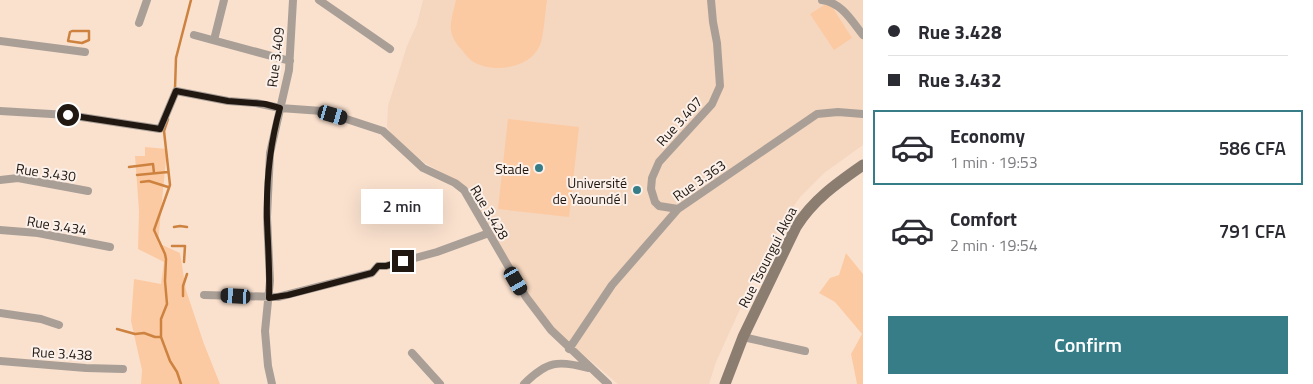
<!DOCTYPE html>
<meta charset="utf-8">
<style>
:root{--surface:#fff;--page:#f7f7f7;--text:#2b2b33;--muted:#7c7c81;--line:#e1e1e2;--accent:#367d88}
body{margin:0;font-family:"Titillium Web",sans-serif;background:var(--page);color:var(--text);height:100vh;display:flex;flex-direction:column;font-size:19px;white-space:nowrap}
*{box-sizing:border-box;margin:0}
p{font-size:16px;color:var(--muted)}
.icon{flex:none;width:28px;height:28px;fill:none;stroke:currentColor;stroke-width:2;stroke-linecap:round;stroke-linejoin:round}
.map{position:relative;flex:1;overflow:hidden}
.panel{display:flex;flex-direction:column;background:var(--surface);width:450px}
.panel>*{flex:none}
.hud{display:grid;align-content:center;height:110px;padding:0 25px;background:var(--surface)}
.end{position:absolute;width:22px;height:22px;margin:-11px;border:6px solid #211811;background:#fff;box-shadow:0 0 0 2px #fff}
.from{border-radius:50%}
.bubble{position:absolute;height:35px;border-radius:0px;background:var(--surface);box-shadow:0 5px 20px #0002;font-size:16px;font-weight:600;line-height:35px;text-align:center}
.car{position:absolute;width:15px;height:30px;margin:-15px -8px;border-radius:6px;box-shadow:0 0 4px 1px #0007;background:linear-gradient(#222 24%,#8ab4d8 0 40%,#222 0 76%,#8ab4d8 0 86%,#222 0)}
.hud b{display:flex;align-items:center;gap:18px;height:48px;font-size:19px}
.hud b+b{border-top:1px solid var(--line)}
.hud i{width:12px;height:12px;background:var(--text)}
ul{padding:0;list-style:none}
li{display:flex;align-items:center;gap:15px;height:75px;margin:0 10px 8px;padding:0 15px;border:2px solid transparent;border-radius:0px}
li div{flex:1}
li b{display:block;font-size:19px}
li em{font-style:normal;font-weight:600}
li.current{border-color:var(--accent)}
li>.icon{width:45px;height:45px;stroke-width:1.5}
.action{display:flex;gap:10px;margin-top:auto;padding:10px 25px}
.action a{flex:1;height:58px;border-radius:0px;background:var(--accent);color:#fff;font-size:20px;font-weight:600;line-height:58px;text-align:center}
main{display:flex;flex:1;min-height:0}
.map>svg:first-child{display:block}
.built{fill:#f5d6be}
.green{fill:#fccaa2}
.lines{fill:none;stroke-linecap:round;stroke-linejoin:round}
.stream{stroke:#cd823f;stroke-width:2.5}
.street{stroke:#aa9f97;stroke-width:8}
.secondary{stroke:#8c7d71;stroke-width:11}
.route{stroke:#211811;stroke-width:6}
.poi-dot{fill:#367d88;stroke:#fbf1ea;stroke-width:2}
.labels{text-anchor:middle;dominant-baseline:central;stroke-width:4;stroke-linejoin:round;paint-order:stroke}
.street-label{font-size:14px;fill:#211811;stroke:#fbf1ea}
.poi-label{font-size:14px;fill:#211811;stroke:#fbf1ea;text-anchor:end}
</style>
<main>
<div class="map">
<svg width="863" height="384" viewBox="0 0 863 384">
<rect width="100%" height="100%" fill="#fae1ce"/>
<path class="built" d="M423,0H863V145L824,173L801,196L785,218L765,254L716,362L709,384H618L558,333L541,311L521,284L464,185L425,163L401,146L387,127L388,106L407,46L417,24Z"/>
<path class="green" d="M456,0H547C545,12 544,35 540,45C530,69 492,74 472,61C469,59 465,54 462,50C457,45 452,38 451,30C450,21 454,9 456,0Z
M829,2L852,38L834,50L810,14Z
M508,119L579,127L569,217L498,209Z
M145,147L167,149L158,243L180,253L186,290L204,344L220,384H141L142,370L131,321L134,279L161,284L164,262L138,249L139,211L135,156H145Z
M846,253L863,274V384H857L851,354L862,334L835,302L819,293L830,278L839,275Z"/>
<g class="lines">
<path class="stream" d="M72,31H89V40L82,43L68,41L70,32Z
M175,89L176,58L191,0
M168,119L164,131L170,185L154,230L165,254L166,259L165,281L167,304L161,319V337L170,361L177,372L181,384
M129,167L153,164L154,173
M137,175L168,172
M141,182L149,181L168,187
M174,227L180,226L187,227
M172,246H185L184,262
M183,296V286L187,274
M117,329L135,334L144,333L155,337H161"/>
<path class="street" d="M319,0L390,49
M822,0C842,3 851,20 863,35
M139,23L147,0
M194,35L290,61
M214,40L224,0
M0,41L85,52
M0,111L68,115L160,129L176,91L228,101L256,103L280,108L322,111L383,131L423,168L455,183L464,190L526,297L551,330L608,384
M0,180L18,178L88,191
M678,209L659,206L655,202L651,189L652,178L659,162L712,104L720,86L717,43L713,22L711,0
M0,230L38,233L110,247
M204,295L278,297L372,273L378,266H386L437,252L489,233
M0,313L41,319L59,325
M743,337L805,351
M569,349L612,285L678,209L817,114L838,112L863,114
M412,353L440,384
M0,361L86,368L123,369
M272,384L268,366L265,331L270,281L267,217L270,153L289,70L293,0
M524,384C547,361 558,360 588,368"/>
<path class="secondary" d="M725,384L743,337L796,227C813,200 837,183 863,165"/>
</g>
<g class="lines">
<path class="route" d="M68,115L160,129L176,91L228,101L265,104L280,108C270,144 266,182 267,220C268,246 270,272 269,298L288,295L372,273L378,266H386L403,261"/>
</g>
<g class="poi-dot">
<circle cx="539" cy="168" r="5"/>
<circle cx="637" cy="190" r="5"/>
</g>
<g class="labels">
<g class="street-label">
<text transform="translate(275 57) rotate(-83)">Rue 3.409</text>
<text transform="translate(679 121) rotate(-48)">Rue 3.407</text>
<text transform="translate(46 172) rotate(8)">Rue 3.430</text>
<text transform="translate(699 180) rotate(-35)">Rue 3.363</text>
<text transform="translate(490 212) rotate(59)">Rue 3.428</text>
<text transform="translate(57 225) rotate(9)">Rue 3.434</text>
<text transform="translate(767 257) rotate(-63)">Rue Tsoungui Akoa</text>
<text transform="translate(62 353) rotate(3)">Rue 3.438</text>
</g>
<g class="poi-label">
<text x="529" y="168">Stade</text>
<text x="627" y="182">Université<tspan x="627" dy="16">de Yaoundé I</tspan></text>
</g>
</g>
</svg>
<i class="end from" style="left:68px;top:115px"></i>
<i class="end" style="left:403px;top:261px"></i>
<div class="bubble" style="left:361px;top:189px;width:82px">2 min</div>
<i class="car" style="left:333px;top:115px;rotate:106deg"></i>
<i class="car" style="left:516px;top:281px;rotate:150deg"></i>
<i class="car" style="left:236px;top:296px;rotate:273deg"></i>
</div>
<section class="panel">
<div class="hud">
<b><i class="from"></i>Rue 3.428</b>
<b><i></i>Rue 3.432</b>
</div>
<ul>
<li class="current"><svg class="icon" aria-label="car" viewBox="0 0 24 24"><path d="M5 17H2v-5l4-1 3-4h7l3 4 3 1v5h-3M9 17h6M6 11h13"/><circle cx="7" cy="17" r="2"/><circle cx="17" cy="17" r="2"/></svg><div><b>Economy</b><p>1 min · 19:53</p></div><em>586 CFA</em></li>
<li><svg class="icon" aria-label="car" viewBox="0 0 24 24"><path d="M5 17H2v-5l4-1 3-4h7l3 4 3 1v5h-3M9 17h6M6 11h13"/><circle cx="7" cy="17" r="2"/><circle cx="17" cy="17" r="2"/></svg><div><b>Comfort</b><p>2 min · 19:54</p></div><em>791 CFA</em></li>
</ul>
<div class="action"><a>Confirm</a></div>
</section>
</main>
